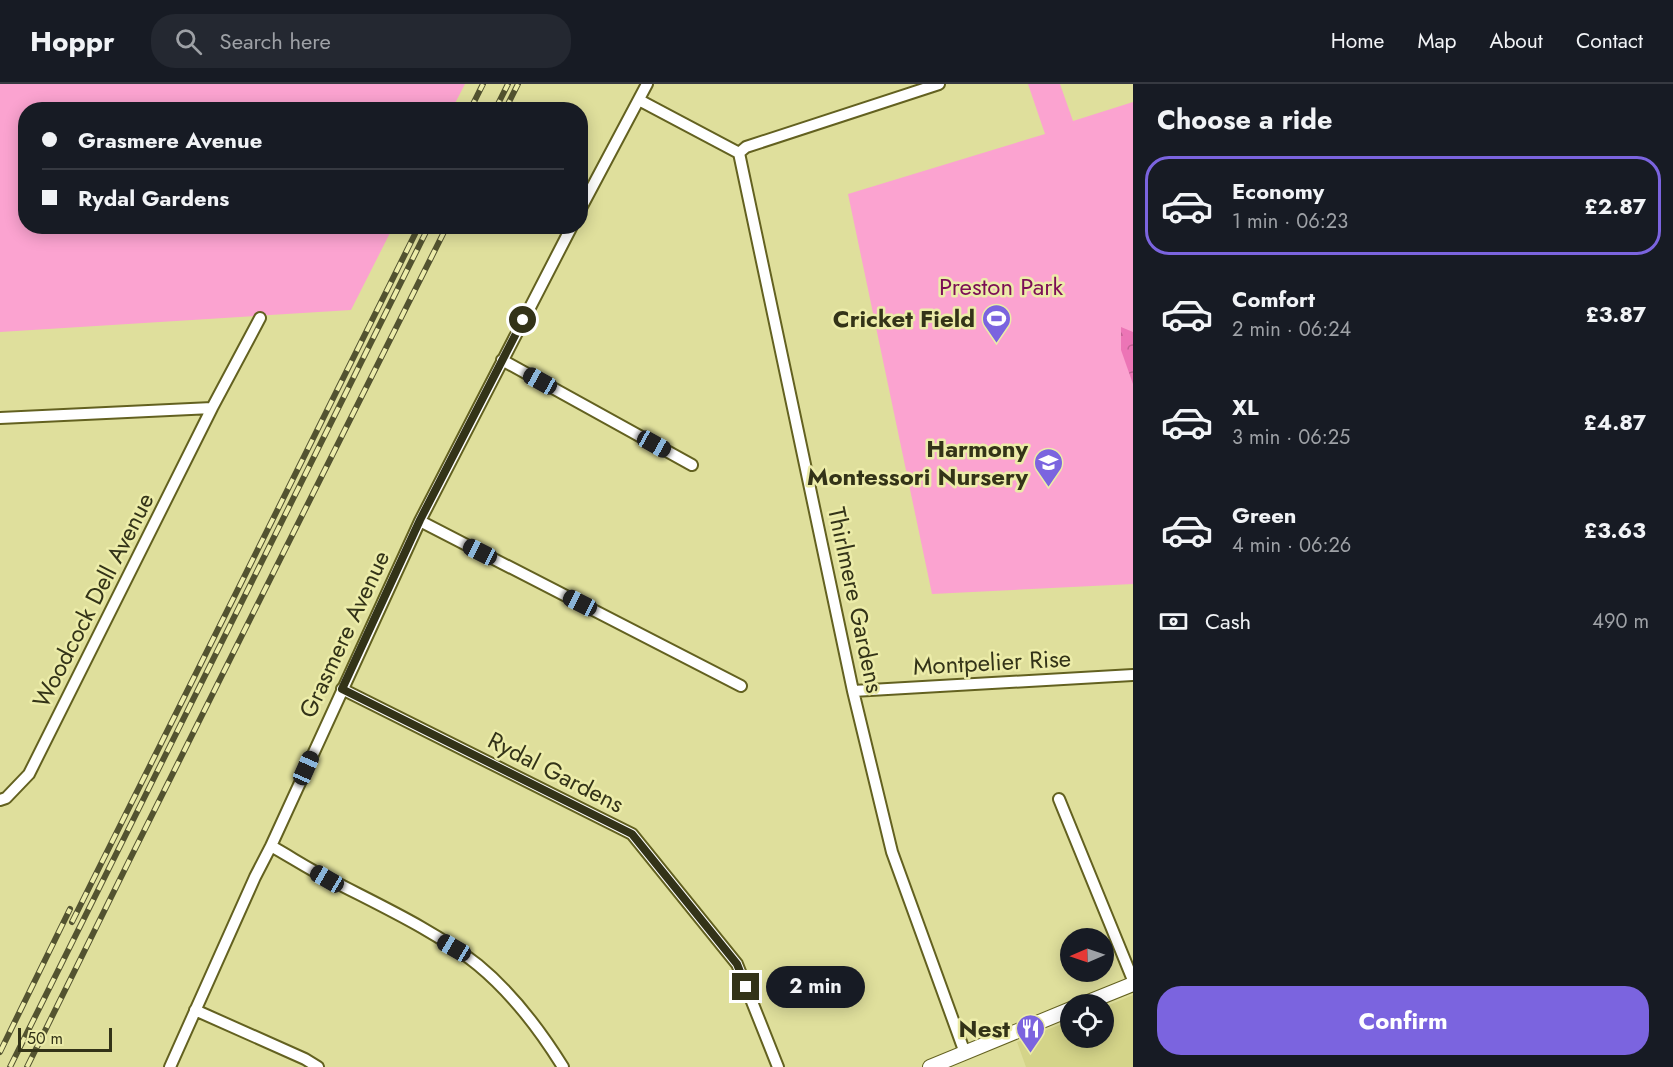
<!DOCTYPE html>
<meta charset="utf-8">
<style>
:root{--surface:#171b24;--page:#242831;--text:#f1f3f6;--muted:#9ea1a6;--line:#363941;--accent:#7b64df}
body{margin:0;font-family:Jost,sans-serif;background:var(--page);color:var(--text);height:100vh;display:flex;flex-direction:column;font-size:22px;white-space:nowrap}
*{box-sizing:border-box;margin:0}
p{font-size:20px;color:var(--muted)}
.icon{flex:none;width:33px;height:33px;fill:none;stroke:currentColor;stroke-width:2;stroke-linecap:round;stroke-linejoin:round}
.map{position:relative;flex:1;overflow:hidden}
.drawer{display:flex;flex-direction:column;background:var(--surface);width:540px}
.drawer>*{flex:none}
.hud{position:absolute;left:18px;top:18px;width:570px;height:132px;border-radius:24px;box-shadow:0 3px 15px #0003;display:grid;align-content:center;height:132px;padding:0 24px;background:var(--surface)}
.needle{width:39px;rotate:268deg}
.tools{position:absolute;left:1060px;top:844px;display:grid;gap:12px}
.tools a{display:grid;place-items:center;width:54px;height:54px;border-radius:50%;background:var(--surface);box-shadow:0 3px 15px #0003;font-size:30px}
.scale{position:absolute;left:18px;bottom:15px;width:94px;box-sizing:border-box;padding-left:6px;border:3px solid #333318;border-top:0;font-size:16px;line-height:21px;white-space:nowrap;color:#333318;-webkit-text-stroke:4px #ececa9;paint-order:stroke}
.end{position:absolute;width:27px;height:27px;margin:-14px;border:8px solid #333318;background:#fff;box-shadow:0 0 0 3px #fff}
.from{border-radius:50%}
.bubble{position:absolute;height:42px;border-radius:21px;background:var(--surface);box-shadow:0 3px 15px #0003;font-size:20px;font-weight:700;line-height:42px;text-align:center}
.car{position:absolute;width:18px;height:36px;margin:-18px -9px;border-radius:8px;box-shadow:0 0 4px 2px #0007;background:linear-gradient(#222 24%,#8ab4d8 0 40%,#222 0 76%,#8ab4d8 0 86%,#222 0)}
.hud b{display:flex;align-items:center;gap:21px;height:57px;font-size:22px}
.hud b+b{border-top:2px solid var(--line)}
.hud i{width:15px;height:15px;background:var(--text)}
ul{padding:0;list-style:none}
li{display:flex;align-items:center;gap:18px;height:99px;margin:0 12px 9px;padding:0 12px;border:3px solid transparent;border-radius:24px}
li div{flex:1}
li b{display:block;font-size:22px}
li em{font-style:normal;font-weight:700}
li.active{border-color:var(--accent)}
li>.icon{width:54px;height:54px;stroke-width:1.5}
h2{padding:0 24px;font-size:27px;line-height:72px}
.pay{display:flex;align-items:center;gap:15px;height:66px;padding:0 24px;font-size:22px}
.pay p{margin-inline-start:auto}
.primary-button{display:flex;gap:12px;margin-top:auto;padding:12px 24px}
.primary-button a{flex:1;height:69px;border-radius:24px;background:var(--accent);color:#fff;font-size:24px;font-weight:700;line-height:69px;text-align:center}
header{display:flex;align-items:center;gap:36px;box-sizing:border-box;height:84px;padding:0 30px;background:var(--surface);border-bottom:2px solid var(--line)}
header strong{font-size:28px}
nav{display:flex;gap:33px;margin-inline-start:auto;font-size:21px}
.search{width:420px;height:54px;background:var(--page);display:flex;align-items:center;gap:15px;box-sizing:border-box;padding:0 21px;border-radius:24px;color:var(--muted);font-size:22px}
main{display:flex;flex:1;min-height:0}
.map>svg:first-child{display:block}
.built{fill:#d4d489}
.green{fill:#fba3d0}
.forest{fill:url(#forest-crowns)}
.lines{fill:none;stroke-linecap:round;stroke-linejoin:round}
.minor-casing{stroke:#636120;stroke-width:14}
.tertiary-casing{stroke:#636120;stroke-width:16}
.minor{stroke:#fff;stroke-width:10}
.tertiary{stroke:#fff;stroke-width:14}
.rail-casing{stroke:#535330;stroke-width:6}
.rail{stroke:#ececa9;stroke-width:4;stroke-dasharray:11;stroke-linecap:butt}
.route{stroke:#333318;stroke-width:8}
.labels{text-anchor:middle;dominant-baseline:central;stroke-width:5;stroke-linejoin:round;paint-order:stroke}
.park-label{font-size:24px;fill:#7c0e55;stroke:#ececa9}
.poi-label{font-size:24px;font-weight:bold;fill:#333318;stroke:#ececa9;text-anchor:end}
.street-label{font-size:24px;fill:#333318;stroke:#ececa9}
</style>
<header>
<strong>Hoppr</strong>
<div class="search"><svg class="icon" aria-label="search" viewBox="0 0 24 24"><circle cx="10" cy="10" r="6"/><path d="M15 15l6 6"/></svg>Search here</div>
<nav><a>Home</a><a>Map</a><a>About</a><a>Contact</a></nav>
</header>
<main>
<div class="map">
<svg width="1133" height="983" viewBox="0 0 1133 983">
<defs>
<pattern id="forest-crowns" width="20" height="18" patternUnits="userSpaceOnUse" patternTransform="scale(1.5)"><rect width="20" height="18" fill="#ec75b6"/><path d="M2 6a3 3 0 1 1 6 0M12 15a3 3 0 1 1 6 0" fill="none" stroke="#c06193"/></pattern>
</defs>
<rect width="100%" height="100%" fill="#dfdf9c"/>
<path class="built" d="M1133,911V983H1026L1017,958L1071,936V954H1104V923Z"/>
<path class="green" d="M0,0H465L452,25L26,26V142L393,143L351,226L0,248Z
M1028,0H1060L1073,37L1133,18V500L932,510L848,110L1045,50Z"/>
<path class="forest" d="M1121,243L1133,248V300L1121,266Z"/>
<g class="lines">
<defs>
<path id="minor" d="M639,16L739,69L853,607L892,768L965,969
M739,69L746,63L939,0
M580,126L647,0
M502,276L692,381
M0,334L212,324
M420,437L741,602
M342,605L632,750L737,880L778,983
M853,607L1133,591
M1059,715L1133,896
M0,716L6,714L29,690L212,324L260,234
M271,762C291,773 310,786 331,796C379,821 436,847 478,881C512,909 540,946 563,983
M195,926L305,975L318,983
M170,983L255,793L271,762L420,437L572,142"/>
<path id="tertiary" d="M1081,921L1133,900
M930,983L1071,925"/>
</defs>
<use href="#minor" class="minor-casing"/>
<use href="#tertiary" class="tertiary-casing"/>
<use href="#minor" class="minor"/>
<use href="#tertiary" class="tertiary"/>
<defs>
<path id="rail" d="M470,26L483,0
M495,26L508,0
M505,26L518,0
M72,838L419,142
M0,968L70,825
M10,983L429,142
M27,983L129,777L447,142"/>
</defs>
<use href="#rail" class="rail-casing"/>
<use href="#rail" class="rail"/>
</g>
<g class="lines">
<path class="route" d="M523,236L420,436L342,605L632,750L737,880L746,903"/>
</g>
<defs>
<symbol id="stadium-pin" viewBox="-11 -11 22 30"><path d="M0 17L-7.5 6A9.5 9.5 0 1 1 7.5 6Z" fill="#7b64df" stroke="#ececa9"/><path d="M0-5a6.5 5 0 1 0 0 10a6.5 5 0 1 0 0-10ZM-3.5-1.8h7v3.6h-7Z" fill="#fff"/></symbol>
<symbol id="school-pin" viewBox="-11 -11 22 30"><path d="M0 17L-7.5 6A9.5 9.5 0 1 1 7.5 6Z" fill="#7b64df" stroke="#ececa9"/><path d="M0-5L7-2L0 1L-7-2ZM-4 1L0 2.5L4 1V4Q0 6-4 4Z" fill="#fff"/></symbol>
<symbol id="restaurant-pin" viewBox="-11 -11 22 30"><path d="M0 17L-7.5 6A9.5 9.5 0 1 1 7.5 6Z" fill="#7b64df" stroke="#ececa9"/><path d="M-5-6h1v4h1v-4h1v4h1v-4h1v5L-1.5 .5V6h-2V.5L-5-1ZM5-6V6H3V1.5H1.5Q1.5-4 5-6Z" fill="#fff"/></symbol>
</defs>
<g fill-rule="evenodd">
<use href="#stadium-pin" x="980" y="218" width="33" height="45"/>
<use href="#school-pin" x="1032" y="362" width="33" height="45"/>
<use href="#restaurant-pin" x="1014" y="928" width="33" height="45"/>
</g>
<g class="labels">
<g class="park-label">
<text x="1001" y="202">Preston Park</text>
</g>
<g class="poi-label">
<text x="975" y="234">Cricket Field</text>
<text x="1028" y="364">Harmony<tspan x="1028" dy="28">Montessori Nursery</tspan></text>
<text x="1010" y="944">Nest</text>
</g>
<g class="street-label">
<text transform="translate(93 516) rotate(-63)">Woodcock Dell Avenue</text>
<text transform="translate(856 516) rotate(78)">Thirlmere Gardens</text>
<text transform="translate(344 550) rotate(-65)">Grasmere Avenue</text>
<text transform="translate(992 578) rotate(-3)">Montpelier Rise</text>
<text transform="translate(556 688) rotate(27)">Rydal Gardens</text>
</g>
</g>
</svg>
<div class="tools">
<a><svg class="needle" viewBox="-14 -14 28 28"><path d="M0-13l5 13h-10z" fill="#e53935"/><path d="M0 13l5-13h-10z" fill="#9ea1a6"/></svg></a>
<a><svg class="icon" aria-label="locate" viewBox="0 0 24 24"><circle cx="12" cy="12" r="6"/><path d="M12 2v4M12 18v4M2 12h4M18 12h4"/></svg></a>
</div>
<div class="scale">50 m</div>
<i class="end from" style="left:523px;top:236px"></i>
<i class="end" style="left:746px;top:903px"></i>
<div class="bubble" style="left:766px;top:882px;width:99px">2 min</div>
<i class="car" style="left:540px;top:297px;rotate:299deg"></i>
<i class="car" style="left:654px;top:360px;rotate:119deg"></i>
<i class="car" style="left:480px;top:468px;rotate:297deg"></i>
<i class="car" style="left:580px;top:519px;rotate:297deg"></i>
<i class="car" style="left:306px;top:684px;rotate:24deg"></i>
<i class="car" style="left:327px;top:795px;rotate:300deg"></i>
<i class="car" style="left:454px;top:864px;rotate:300deg"></i>
<div class="hud">
<b><i class="from"></i>Grasmere Avenue</b>
<b><i></i>Rydal Gardens</b>
</div>
</div>
<section class="drawer">
<h2>Choose a ride</h2>
<ul>
<li class="active"><svg class="icon" aria-label="car" viewBox="0 0 24 24"><path d="M5 17H2v-5l4-1 3-4h7l3 4 3 1v5h-3M9 17h6M6 11h13"/><circle cx="7" cy="17" r="2"/><circle cx="17" cy="17" r="2"/></svg><div><b>Economy</b><p>1 min · 06:23</p></div><em>£2.87</em></li>
<li><svg class="icon" aria-label="car" viewBox="0 0 24 24"><path d="M5 17H2v-5l4-1 3-4h7l3 4 3 1v5h-3M9 17h6M6 11h13"/><circle cx="7" cy="17" r="2"/><circle cx="17" cy="17" r="2"/></svg><div><b>Comfort</b><p>2 min · 06:24</p></div><em>£3.87</em></li>
<li><svg class="icon" aria-label="car" viewBox="0 0 24 24"><path d="M5 17H2v-5l4-1 3-4h7l3 4 3 1v5h-3M9 17h6M6 11h13"/><circle cx="7" cy="17" r="2"/><circle cx="17" cy="17" r="2"/></svg><div><b>XL</b><p>3 min · 06:25</p></div><em>£4.87</em></li>
<li><svg class="icon" aria-label="car" viewBox="0 0 24 24"><path d="M5 17H2v-5l4-1 3-4h7l3 4 3 1v5h-3M9 17h6M6 11h13"/><circle cx="7" cy="17" r="2"/><circle cx="17" cy="17" r="2"/></svg><div><b>Green</b><p>4 min · 06:26</p></div><em>£3.63</em></li>
</ul>
<div class="pay"><svg class="icon" aria-label="cash" viewBox="0 0 24 24"><path d="M3 7h18v10H3z"/><circle cx="12" cy="12" r="2"/></svg>Cash<p>490 m</p></div>
<div class="primary-button"><a>Confirm</a></div>
</section>
</main>
